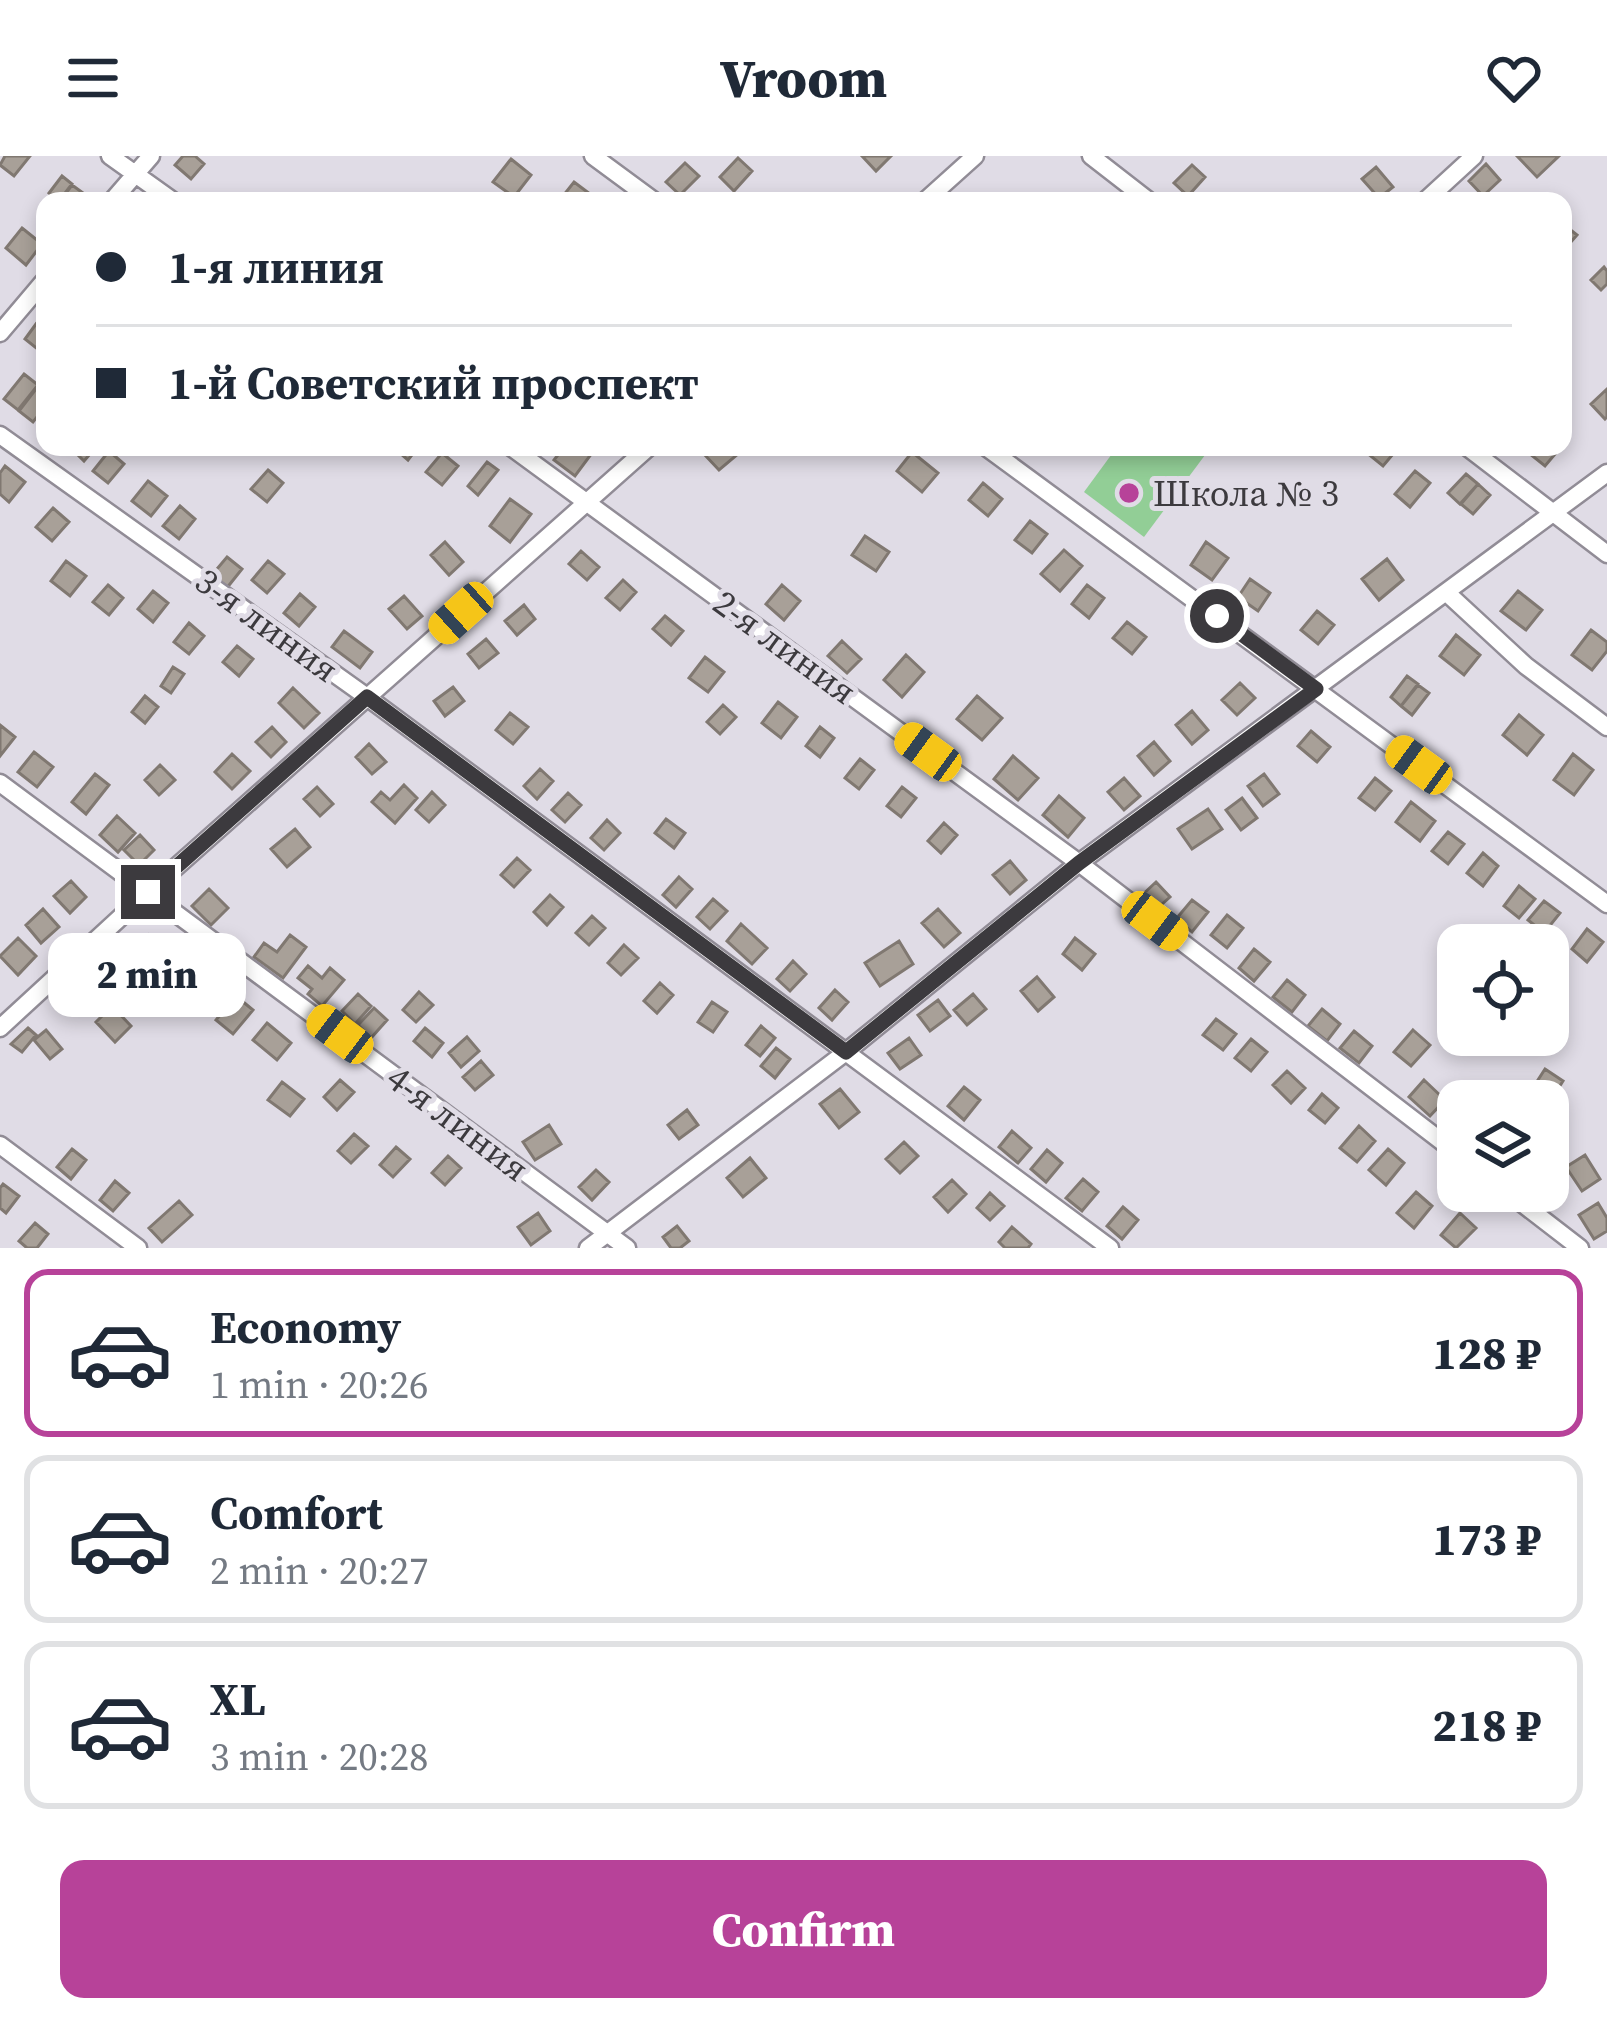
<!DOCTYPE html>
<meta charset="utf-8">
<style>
:root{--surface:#fff;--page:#f2f2f3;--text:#1f2937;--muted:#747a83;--line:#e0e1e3;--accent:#b74299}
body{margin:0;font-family:"Source Serif 4",serif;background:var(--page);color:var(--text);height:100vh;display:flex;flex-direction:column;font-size:45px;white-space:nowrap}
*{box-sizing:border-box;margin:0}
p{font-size:39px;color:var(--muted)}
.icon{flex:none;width:66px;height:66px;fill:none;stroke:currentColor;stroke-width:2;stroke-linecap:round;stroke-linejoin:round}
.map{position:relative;height:1092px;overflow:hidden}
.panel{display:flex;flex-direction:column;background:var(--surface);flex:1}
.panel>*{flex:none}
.banner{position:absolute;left:36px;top:36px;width:1536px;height:264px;border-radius:24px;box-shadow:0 6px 18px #0003;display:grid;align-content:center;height:264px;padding:0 60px;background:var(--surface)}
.buttons{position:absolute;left:1437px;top:768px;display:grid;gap:24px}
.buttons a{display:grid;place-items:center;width:132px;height:132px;border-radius:24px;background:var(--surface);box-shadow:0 6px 18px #0003;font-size:60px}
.end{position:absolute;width:54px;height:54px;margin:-27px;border:15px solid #3c3a3e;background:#fff;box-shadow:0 0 0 6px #fff}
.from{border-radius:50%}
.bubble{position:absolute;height:84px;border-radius:24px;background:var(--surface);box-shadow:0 6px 18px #0003;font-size:39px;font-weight:800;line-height:84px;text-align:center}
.car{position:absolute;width:36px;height:72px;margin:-36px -18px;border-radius:15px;box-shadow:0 0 9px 3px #0007;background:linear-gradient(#f5c518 24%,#345 0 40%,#f5c518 0 76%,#345 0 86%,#f5c518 0)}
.banner b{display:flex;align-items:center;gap:42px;height:114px;font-size:45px}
.banner b+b{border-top:3px solid var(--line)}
.banner i{width:30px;height:30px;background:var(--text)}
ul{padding:21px 0 0;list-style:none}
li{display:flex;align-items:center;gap:36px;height:168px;margin:0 24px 18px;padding:0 36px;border:6px solid var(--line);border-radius:24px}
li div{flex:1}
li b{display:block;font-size:45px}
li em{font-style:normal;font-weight:800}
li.selected{border-color:var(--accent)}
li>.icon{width:108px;height:108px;stroke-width:1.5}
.primary-button{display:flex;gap:24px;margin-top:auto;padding:24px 60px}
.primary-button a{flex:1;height:138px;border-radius:24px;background:var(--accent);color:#fff;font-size:48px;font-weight:800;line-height:138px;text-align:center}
header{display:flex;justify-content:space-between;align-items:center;height:156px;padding:0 60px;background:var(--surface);font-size:54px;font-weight:800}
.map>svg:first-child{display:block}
.pitch{fill:#92ce96}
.building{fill:#a8a098;stroke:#807871;stroke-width:3}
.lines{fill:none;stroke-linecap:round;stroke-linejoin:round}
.minor-casing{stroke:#918c96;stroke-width:21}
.minor{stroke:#fff;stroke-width:16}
.route{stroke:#3c3a3e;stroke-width:15}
.poi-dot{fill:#b74299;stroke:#e0dce6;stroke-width:4.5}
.labels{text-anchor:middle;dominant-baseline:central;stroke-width:10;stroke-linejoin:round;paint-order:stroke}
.poi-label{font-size:36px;fill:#3c3a3e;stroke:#e0dce6;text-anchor:start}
.street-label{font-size:36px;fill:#3c3a3e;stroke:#e0dce6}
</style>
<header><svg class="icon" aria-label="menu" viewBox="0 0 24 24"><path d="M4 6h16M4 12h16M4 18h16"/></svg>Vroom<svg class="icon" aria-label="heart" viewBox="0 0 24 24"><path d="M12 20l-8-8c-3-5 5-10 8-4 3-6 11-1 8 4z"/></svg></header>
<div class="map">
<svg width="1607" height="1092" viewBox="0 0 1607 1092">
<rect width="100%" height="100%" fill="#e0dce6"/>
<path class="pitch" d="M1117,291H1211L1144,381L1084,336Z"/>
<path class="building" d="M5,0H30L14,20L0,9Z
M183,0H195L204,8L191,23L175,9Z
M862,0H891L876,15Z
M1517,0H1559L1537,21Z
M738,2L752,15L734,35L720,21Z
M511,3L531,19L514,41L493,26Z
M685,7L699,20L680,39L666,26Z
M1486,8L1500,24L1483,40L1469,25Z
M1192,9L1205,21L1188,40L1174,27Z
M1376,11L1393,31L1379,42L1362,23Z
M62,20L72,28L59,45L49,37Z
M574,26L590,38L584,45H559Z
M72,29L83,37L76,45H60Z
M1563,68L1577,79L1563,95Z
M22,72L42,88L26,109L6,92Z
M1604,111L1607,115V128L1601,134L1591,124Z
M36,168L45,175V199L25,183Z
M24,218L38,229L18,254L4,243Z
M39,229L45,234V251L33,266L19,255Z
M1607,233V261L1605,263L1591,248Z
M70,291H96L84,305Z
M393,291H418L408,304Z
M564,291H584L592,297L575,320L554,304Z
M708,291H742L744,293L719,314L702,296Z
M1364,291H1399L1383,310L1362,293Z
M1535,291H1561L1545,310L1530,298Z
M109,295L124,308L108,327L93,315Z
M912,296L938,317L922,336L897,315Z
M442,297L458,310L442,329L426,316Z
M487,306L498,314L478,339L468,330Z
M5,310L25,326L9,346L0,338V317Z
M268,314L283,327L267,346L251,333Z
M1415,315L1430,327L1410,351L1395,338Z
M1466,318L1478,328L1460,348L1448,337Z
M148,325L167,340L151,360L132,345Z
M983,327L1002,343L988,360L969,344Z
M1478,328L1490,339L1473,358L1461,348Z
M510,343L531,358L510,386L490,370Z
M180,350L195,363L179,383L163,370Z
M53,352L69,366L52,385L36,371Z
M1030,365L1047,378L1032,397L1015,384Z
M865,380L889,396L876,415L852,399Z
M445,386L463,406L449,419L431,399Z
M1206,386L1228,402L1212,424L1191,409Z
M1064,394L1082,410L1060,435L1041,418Z
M581,395L599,411L587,424L569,408Z
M227,401L242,413L226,433L211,420Z
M1387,403L1403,424L1379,444L1362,423Z
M66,405L86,420L70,440L51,425Z
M268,405L284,418L267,437L252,424Z
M1250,423L1270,437L1258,455L1238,441Z
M623,424L636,436L620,454L606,442Z
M108,429L123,442L109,459L93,446Z
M782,429L800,445L784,464L766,448Z
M1087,429L1104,442L1089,462L1072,448Z
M153,435L168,447L153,466L138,453Z
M1518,435L1542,454L1526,474L1501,455Z
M300,438L315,451L299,470L284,457Z
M404,440L422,460L407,473L389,453Z
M524,449L535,463L517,479L505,465Z
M1317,455L1334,469L1318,488L1301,474Z
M665,460L683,475L671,489L653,473Z
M1127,466L1146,481L1132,498L1113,482Z
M189,467L204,480L189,498L174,486Z
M1591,474L1607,486V495L1592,514L1572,499Z
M344,475L372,496L360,512L332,491Z
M1456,479L1480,499L1464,519L1440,500Z
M486,483L498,497L479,512L468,498Z
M842,485L861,503L847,517L828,500Z
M237,490L253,503L239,520L223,506Z
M906,499L924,516L902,541L884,524Z
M705,501L724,516L708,536L689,522Z
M173,511L184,518L171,537L161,530Z
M1407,520L1418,528L1401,550L1391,541Z
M1240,527L1255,542L1237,559L1222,544Z
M1418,529L1429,537L1412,559L1401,550Z
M453,531L464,545L445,560L434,545Z
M293,532L319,557L304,572L279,547Z
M145,540L158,551L145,567L132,556Z
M977,540L1002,562L982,584L957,563Z
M778,546L797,561L781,582L762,567Z
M723,549L736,561L720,578L707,566Z
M1192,555L1208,574L1192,588L1176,569Z
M510,557L528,571L513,588L496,574Z
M1519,559L1543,579L1527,599L1503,579Z
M0,569L15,581L0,600Z
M272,571L286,586L271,601L256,586Z
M820,571L834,582L820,601L806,590Z
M1311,575L1330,591L1317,606L1298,590Z
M1154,586L1170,605L1154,619L1138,600Z
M369,588L386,606L372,618L356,601Z
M34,596L53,611L37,631L18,616Z
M232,598L250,615L232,633L215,616Z
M1573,598L1593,614L1574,639L1554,624Z
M1013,600L1038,622L1018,644L994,623Z
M860,603L874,614L859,633L845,622Z
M160,609L175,624L159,639L145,624Z
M540,613L553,625L537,643L524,630Z
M95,618L109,629L86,658L72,646Z
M1264,618L1279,638L1263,650L1248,630Z
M1124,622L1140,640L1124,654L1108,636Z
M1375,622L1391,635L1375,654L1359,642Z
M404,629L417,642L395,667L372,646L381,636L390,644Z
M317,631L333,648L320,660L304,643Z
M902,631L916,642L901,661L887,650Z
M432,636L445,649L429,666L416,654Z
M568,637L581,649L565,666L552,654Z
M1059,640L1084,662L1068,681L1043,659Z
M1242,642L1257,662L1241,674L1226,654Z
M1411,646L1435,665L1420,685L1396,666Z
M1208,653L1222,673L1192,693L1178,673Z
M117,660L135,677L118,696L100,679Z
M666,663L685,677L674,692L655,677Z
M607,664L620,677L604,694L591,682Z
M944,667L957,679L941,697L928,685Z
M295,673L310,691L287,711L271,693Z
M1448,676L1464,688L1448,708L1432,695Z
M140,679L154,694L139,709L124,694Z
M1483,697L1498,710L1483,730L1467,717Z
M517,702L530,714L514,731L501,719Z
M1010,705L1026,724L1010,738L993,719Z
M679,721L692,733L676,751L663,739Z
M71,725L86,741L70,757L54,740Z
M1156,726L1170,741L1153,756L1140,741Z
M1519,730L1535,743L1519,762L1504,750Z
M209,733L228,752L211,769L192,750Z
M550,739L563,751L547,769L534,756Z
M713,743L727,755L710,773L697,761Z
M1192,744L1208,756L1192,776L1176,763Z
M1544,745L1560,757L1544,777L1528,764Z
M43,753L59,771L41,787L26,769Z
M938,753L960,777L944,791L922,767Z
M1227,759L1243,772L1227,792L1211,779Z
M592,760L605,772L589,789L576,777Z
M741,768L767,792L752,808L727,785Z
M1587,773L1603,786L1587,806L1572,793Z
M149,779L166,794L149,815L131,801Z
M290,779L306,791L283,822L254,801L264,787L277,796Z
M18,782L36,800L18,819L0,800Z
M1075,782L1095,798L1082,814L1063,798Z
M899,785L913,808L880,830L865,807Z
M624,789L638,802L621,819L608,807Z
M1254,793L1270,806L1254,825L1239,812Z
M793,805L806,818L790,835L777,823Z
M308,810L322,822L330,812L344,824L322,850L308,838L312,833L298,822Z
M190,811L214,831L200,848L176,828Z
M1037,821L1054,841L1038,855L1021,835Z
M1287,824L1305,839L1292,856L1273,841Z
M660,827L673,839L657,857L644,845Z
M835,834L848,846L832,864L819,852Z
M419,836L433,849L416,866L403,854Z
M358,838L371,850L355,868L342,855Z
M973,838L986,853L967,869L954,854Z
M236,840L253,854L233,878L216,864Z
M938,844L950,860L930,875L918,859Z
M712,846L727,856L713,876L698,866Z
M112,850L131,870L115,886L96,866Z
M374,852L387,864L371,882L358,869Z
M1322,853L1340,868L1327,885L1308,870Z
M1216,863L1236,878L1223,894L1203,879Z
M267,867L291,887L277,904L253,884Z
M761,870L775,882L760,900L746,889Z
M28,872L36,879L22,896L11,888Z
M425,872L443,887L432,901L414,885Z
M46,874L62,893L50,903L34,884Z
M1413,874L1430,889L1411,910L1394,896Z
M1354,875L1372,890L1359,907L1340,892Z
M467,881L479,895L461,911L449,897Z
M909,882L921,899L900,913L888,897Z
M1251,883L1267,896L1251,915L1235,902Z
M776,892L790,903L775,922L761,910Z
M481,905L493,919L475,934L463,921Z
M1545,913L1563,925L1548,949V945H1534L1527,941Z
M1287,915L1305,932L1291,947L1273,929Z
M340,924L354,936L337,954L324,941Z
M1424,924L1445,944L1430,960L1409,941Z
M282,926L304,943L290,960L268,944Z
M964,931L980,944L964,964L948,950Z
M840,933L859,956L839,972L820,948Z
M1322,938L1338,952L1325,967L1309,954Z
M687,954L698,969L679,983L668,969Z
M549,969L561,988L535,1004L523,986Z
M1359,970L1375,985L1357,1006L1340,992Z
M1012,975L1031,992L1018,1007L999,991Z
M354,978L368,990L351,1007L338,995Z
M904,986L918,1000L900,1017L886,1003Z
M396,991L410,1003L393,1021L380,1009Z
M72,993L86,1004L71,1023L57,1011Z
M1388,993L1404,1007L1386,1029L1369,1014Z
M1047,994L1062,1007L1046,1026L1031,1013Z
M1585,999L1600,1023L1582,1035L1566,1011Z
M448,1000L461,1012L445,1029L432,1017Z
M750,1002L766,1022L743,1041L727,1022Z
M596,1014L609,1026L592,1044L579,1031Z
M1083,1023L1098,1036L1082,1055L1066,1042Z
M952,1024L966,1038L948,1056L934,1041Z
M115,1025L129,1037L113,1055L100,1044Z
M3,1028L19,1040L6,1057L0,1052V1032Z
M1416,1036L1432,1050L1414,1072L1397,1057Z
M990,1037L1004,1050L990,1064L977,1052Z
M179,1045L192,1059L162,1086L149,1072Z
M1598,1047L1607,1062V1075L1594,1083L1579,1059Z
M1123,1051L1138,1064L1122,1083L1107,1070Z
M538,1057L550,1075L531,1089L518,1071Z
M1460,1057L1476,1072L1456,1092L1441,1079Z
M35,1067L48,1078L37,1092H27L19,1085Z
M677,1070L689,1085L680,1092H671L663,1081Z
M1012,1071L1031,1088L1028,1092H1005L999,1086Z"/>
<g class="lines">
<defs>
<path id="minor" d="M110,0L173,45
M593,0L654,45
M1091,0L1149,45
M112,45L151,0
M925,45L975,0
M1425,45L1474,0
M0,177L45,124
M0,279L367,541L1110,1092
M511,291L1079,707L1458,998
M986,291L1607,748
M1467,291L1607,398
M1447,437L1526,510L1607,571
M0,627L627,1092
M0,872L148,736L649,291
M0,989L138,1092
M1506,1035L1580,1092
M588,1092L846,896L1079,707L1607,317"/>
</defs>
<use href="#minor" class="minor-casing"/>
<use href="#minor" class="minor"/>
</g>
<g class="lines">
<path class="route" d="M148,736L367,541L846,896L1079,707L1316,533L1217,460"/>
</g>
<circle class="poi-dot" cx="1129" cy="337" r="12"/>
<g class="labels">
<g class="poi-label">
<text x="1153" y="337">Школа № 3</text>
</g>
<g class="street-label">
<text transform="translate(267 469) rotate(36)">3-я линия</text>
<text transform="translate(785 491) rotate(36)">2-я линия</text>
<text transform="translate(458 967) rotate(37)">4-я линия</text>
</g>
</g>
</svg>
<div class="buttons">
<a><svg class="icon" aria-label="locate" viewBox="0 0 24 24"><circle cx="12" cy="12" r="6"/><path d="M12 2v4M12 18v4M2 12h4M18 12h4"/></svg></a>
<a><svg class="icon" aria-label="layers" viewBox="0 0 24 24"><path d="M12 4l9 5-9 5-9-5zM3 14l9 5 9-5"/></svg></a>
</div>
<i class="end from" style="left:1217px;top:460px"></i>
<i class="end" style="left:148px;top:736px"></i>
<div class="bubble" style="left:48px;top:777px;width:198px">2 min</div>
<i class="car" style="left:461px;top:457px;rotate:228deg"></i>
<i class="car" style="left:928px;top:596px;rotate:306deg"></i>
<i class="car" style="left:1419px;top:609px;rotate:306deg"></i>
<i class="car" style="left:1155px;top:765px;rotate:127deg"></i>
<i class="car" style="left:340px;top:878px;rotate:307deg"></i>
<div class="banner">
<b><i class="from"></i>1-я линия</b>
<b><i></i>1-й Советский проспект</b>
</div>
</div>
<section class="panel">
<ul>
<li class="selected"><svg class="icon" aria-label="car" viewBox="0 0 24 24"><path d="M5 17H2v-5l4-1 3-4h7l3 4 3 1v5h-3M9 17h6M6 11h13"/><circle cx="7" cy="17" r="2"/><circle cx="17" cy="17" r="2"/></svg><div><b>Economy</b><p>1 min · 20:26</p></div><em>128 ₽</em></li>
<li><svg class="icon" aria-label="car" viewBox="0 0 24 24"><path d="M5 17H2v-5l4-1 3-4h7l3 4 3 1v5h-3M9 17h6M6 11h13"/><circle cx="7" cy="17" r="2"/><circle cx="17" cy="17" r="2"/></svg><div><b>Comfort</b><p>2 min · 20:27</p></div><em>173 ₽</em></li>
<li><svg class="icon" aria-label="car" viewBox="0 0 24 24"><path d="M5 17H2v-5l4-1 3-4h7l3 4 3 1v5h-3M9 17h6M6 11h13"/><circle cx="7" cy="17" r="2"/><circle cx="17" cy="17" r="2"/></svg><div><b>XL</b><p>3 min · 20:28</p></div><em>218 ₽</em></li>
</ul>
<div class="primary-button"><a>Confirm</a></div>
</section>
